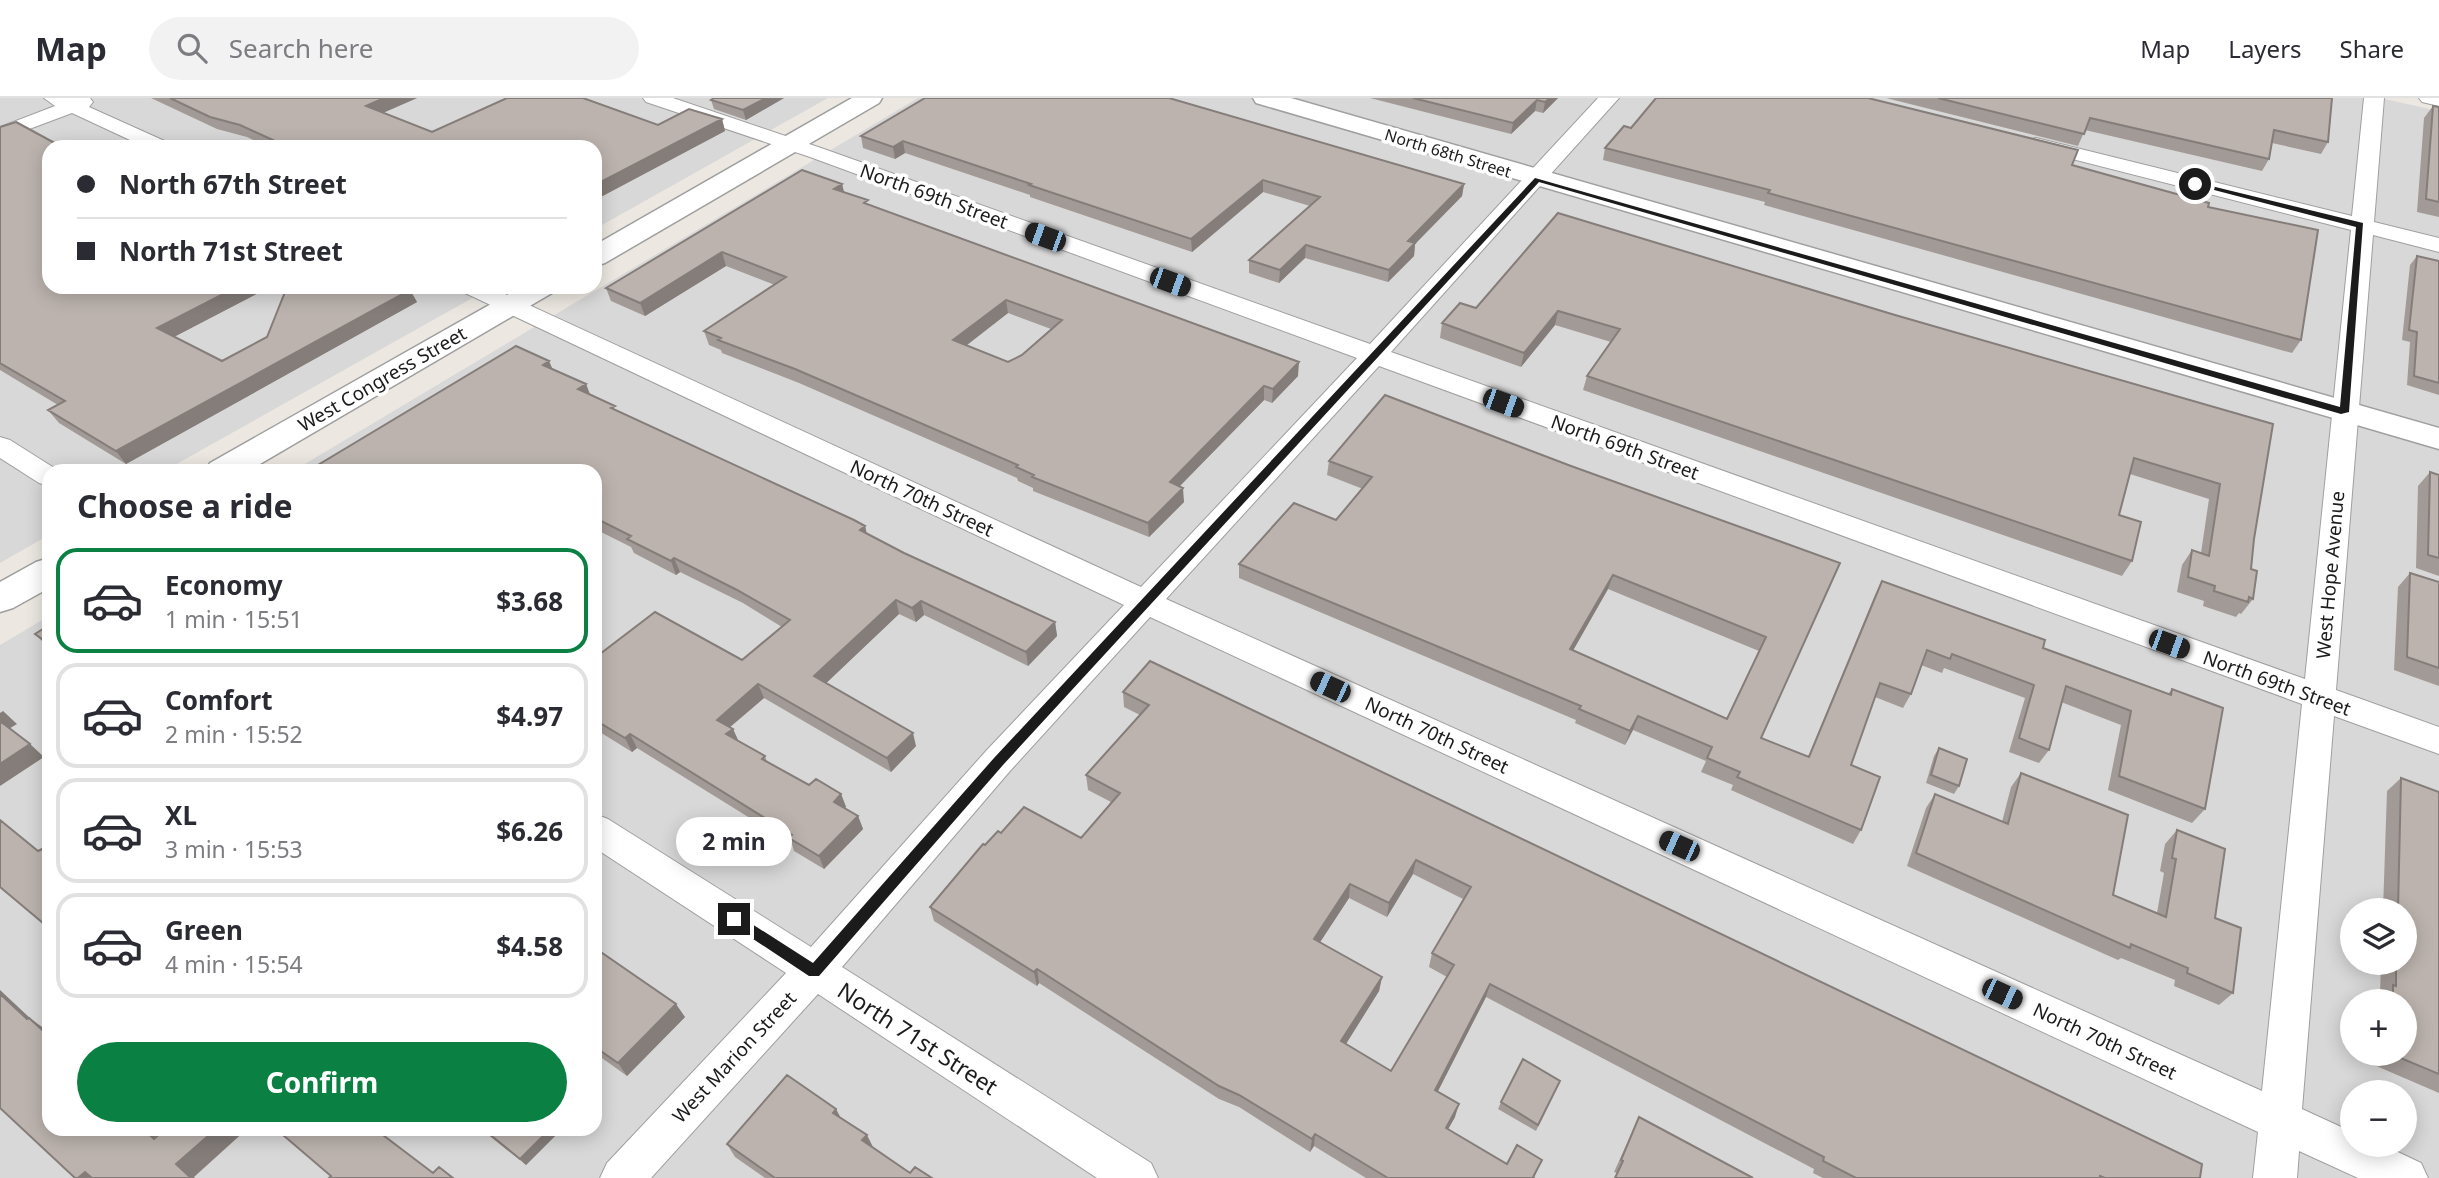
<!DOCTYPE html>
<meta charset="utf-8">
<style>
:root{--surface:#fff;--page:#f2f2f3;--text:#2b2b33;--muted:#7c7c81;--line:#e1e1e2;--accent:#0b8043}
body{margin:0;font-family:"Noto Sans",sans-serif;background:var(--page);color:var(--text);height:100vh;display:flex;flex-direction:column;font-size:26px;white-space:nowrap}
*{box-sizing:border-box;margin:0}
p{font-size:23px;color:var(--muted)}
.icon{flex:none;width:38px;height:38px;fill:none;stroke:currentColor;stroke-width:2;stroke-linecap:round;stroke-linejoin:round}
.map{position:relative;flex:1;overflow:hidden}
.drawer{position:absolute;left:42px;top:366px;width:560px;height:672px;display:flex;flex-direction:column;background:var(--surface);border-radius:21px;box-shadow:0 4px 18px #0003}
.drawer>*{flex:none}
.top-card{position:absolute;left:42px;top:42px;width:560px;height:154px;border-radius:21px;box-shadow:0 4px 18px #0003;display:grid;align-content:center;height:154px;padding:0 35px;background:var(--surface)}
.buttons{position:absolute;left:2340px;top:800px;display:grid;gap:14px}
.buttons a{display:grid;place-items:center;width:77px;height:77px;border-radius:50%;background:var(--surface);box-shadow:0 4px 18px #0003;font-size:35px}
.end{position:absolute;width:32px;height:32px;margin:-16px;border:9px solid #1b1b1b;background:#fff;box-shadow:0 0 0 4px #fff}
.from{border-radius:50%}
.bubble{position:absolute;height:49px;border-radius:24px;background:var(--surface);box-shadow:0 4px 18px #0003;font-size:23px;font-weight:700;line-height:49px;text-align:center}
.car{position:absolute;width:21px;height:42px;margin:-21px -10px;border-radius:9px;box-shadow:0 0 5px 2px #0007;background:linear-gradient(#222 24%,#8ab4d8 0 40%,#222 0 76%,#8ab4d8 0 86%,#222 0)}
.top-card b{display:flex;align-items:center;gap:24px;height:66px;font-size:26px}
.top-card b+b{border-top:2px solid var(--line)}
.top-card i{width:18px;height:18px;background:var(--text)}
ul{padding:0;list-style:none}
li{display:flex;align-items:center;gap:21px;height:105px;margin:0 14px 10px;padding:0 21px;border:4px solid var(--line);border-radius:21px}
li div{flex:1}
li b{display:block;font-size:26px}
li em{font-style:normal;font-weight:700}
li.selected{border-color:var(--accent)}
li>.icon{width:63px;height:63px;stroke-width:1.5}
h2{padding:0 35px;font-size:32px;line-height:84px}
.cta{display:flex;gap:14px;margin-top:auto;padding:14px 35px}
.cta a{flex:1;height:80px;border-radius:42px;background:var(--accent);color:#fff;font-size:28px;font-weight:700;line-height:80px;text-align:center}
header{display:flex;align-items:center;gap:42px;box-sizing:border-box;height:98px;padding:0 35px;background:var(--surface);border-bottom:2px solid var(--line)}
header strong{font-size:33px}
nav{display:flex;gap:38px;margin-inline-start:auto;font-size:24px}
.search{width:490px;height:63px;background:var(--page);display:flex;align-items:center;gap:18px;box-sizing:border-box;padding:0 24px;border-radius:38px;color:var(--muted);font-size:26px}
.map>svg:first-child{display:block}
.residential{fill:#d9d8d8;fill-rule:evenodd}
.lines{fill:none;stroke-linecap:round;stroke-linejoin:round}
.minor-casing{stroke:#9f9f9f;stroke-width:2}
.tertiary-casing{stroke:#9f9f9f;stroke-width:3}
.minor{fill:#fff;fill-rule:evenodd}
.tertiary{fill:#fff;fill-rule:evenodd}
.wall{fill:#a29a96;fill-rule:evenodd}
.shaded-wall{fill:#847d7a}
.building{fill:#bcb3ae;stroke:#847d7a;stroke-width:2;fill-rule:evenodd}
.route{fill:#1b1b1b}
.labels{text-anchor:middle;dominant-baseline:central;stroke-width:7;stroke-linejoin:round;paint-order:stroke}
.far-street-label{font-size:16px;fill:#1b1b1b;stroke:#fff}
.street-label{font-size:19px;fill:#1b1b1b;stroke:#fff}
.near-street-label{font-size:23px;fill:#1b1b1b;stroke:#fff}
</style>
<header>
<strong>Map</strong>
<div class="search"><svg class="icon" aria-label="search" viewBox="0 0 24 24"><circle cx="10" cy="10" r="6"/><path d="M15 15l6 6"/></svg>Search here</div>
<nav><a>Map</a><a>Layers</a><a>Share</a></nav>
</header>
<div class="map">
<svg width="2439" height="1080" viewBox="0 0 2439 1080">
<rect width="100%" height="100%" fill="#ece8e1"/>
<path class="residential" d="M0,0H828L595,131V49H49V189H492L164,373H49V437L0,465Z
M918,0H2380L2439,13V1080H0V547L49,518V1031H595V373H293ZM2352,812H2404V864H2352ZM2352,903H2404V956H2352ZM2352,994H2404V1046H2352Z"/>
<g class="lines">
<defs>
<path id="minor" d="M44,0H90L93,4L89,9L169,45L172,49H145L72,15L0,42V29L55,8Z
M643,0H673L824,51L1370,246L1598,0H1619L1391,254L2305,581L2351,132L2029,50L2026,46L2029,42L2036,40L2352,118L2364,0H2384L2374,124L2439,140V154L2373,137L2336,592L2439,629V656L2334,618L2302,1011L2352,1034V1046H2381L2421,1065L2428,1080H2358L2299,1053L2297,1080H2253L2258,1034L1150,519L1010,673L842,869L1151,1065L1158,1080H1097L818,896L651,1080H600L607,1065L786,875L595,750V716L608,721L811,849L986,653L1124,507L463,194L459,189H490L1141,489L1357,260L810,59L646,4ZM1379,268L2302,606L2262,993L1166,501Z
M2419,0H2439V8L2422,4Z
M0,339L10,342L59,373H49V388L39,385L0,360Z"/>
<path id="tertiary" d="M852,0H882L879,5L605,165L595,168V147Z
M1253,0H1291L2439,330V351L1256,5Z
M521,189H557L552,195L248,373H205L210,365Z
M49,460V490L13,510L0,514V484L36,464Z"/>
</defs>
<use href="#minor" class="minor-casing"/>
<use href="#tertiary" class="tertiary-casing"/>
<use href="#minor" class="minor"/>
<use href="#tertiary" class="tertiary"/>
</g>
<path class="wall" d="M151,0H417L383,15L432,34L658,27L722,21L725,33L595,102V49H268L247,39L217,31Z
M784,0L746,22L714,11L711,2Z
M1370,0H1558L1543,15L1535,13L1511,36Z
M1886,0H2332L2328,44L2321,56L2272,45L2269,61L2262,73L2085,32L2078,48Z
M2433,8L2439,9V119L2417,114L2424,20Z
M0,29L49,189H270L174,239L222,263L410,192L417,204L126,366L59,325L48,312L58,307L0,272Z
M1631,30L2072,67L2208,109L2301,242L2292,255L1764,107L1765,104L1603,62L1605,50Z
M861,38L1464,86L1462,98L1415,146L1414,158L1388,184L1305,160L1279,185L1249,175V162L1310,108L1263,94L1192,154L1030,99V97L905,55L895,61L863,50Z
M842,86L844,94L869,107L1298,278L1272,305L1264,302L1180,388L1184,404L1149,439L1033,393V390L1018,383L1017,380L799,285L722,255L721,252L709,247L704,233L775,187L726,168L645,218L611,203L606,190ZM1008,215L1051,231L1022,257L1008,264L966,248Z
M2417,158L2439,163V297L2407,287L2410,244L2402,242L2410,167Z
M1476,210L1895,217L2273,326L2254,441L2251,471L2253,501L2241,516L2239,515L2236,519L2203,508L2204,503L2177,494L2182,467L2192,452L2201,455L2209,401L2130,376L2119,417L2132,463L2122,478L1583,292L1587,278L1611,244L1555,227L1521,269L1440,240L1442,225Z
M549,263L552,271L586,286L590,296L616,313L865,428L867,436L904,455L1055,524L1057,538L1028,568L924,517L916,524L899,516L826,585L916,648L891,674L764,600L730,629L733,631L738,643L765,658L767,664L809,687L841,696L846,709L845,710L858,718L863,731L824,771L794,753L792,746L637,650L632,654L595,631V558L742,562L782,529L743,505L680,474L676,477L634,455L631,449L595,431V373Z
M1329,363L1571,368L1840,465L1761,640L1808,659L1875,497L1882,483L2043,550L2168,596L2172,591L2205,711L2192,725L2108,692L2121,627L2061,604L2049,652L2039,665L2009,654L2025,600L1944,570L1942,575L1921,567L1911,596L1903,610L1875,599L1851,667L1861,732L1853,746L1731,692L1733,687L1701,674L1706,663L1633,632L1625,647L1575,625L1576,622L1239,480V466L1336,422L1363,391L1327,377ZM1608,491L1759,553L1727,621L1573,552Z
M2430,374L2439,377V478L2416,470L2418,388Z
M2410,475L2439,484V588L2394,572L2398,489Z
M49,527V550L35,536Z
M1123,594L2200,1080H1823L1813,1075L1814,1071L1486,899L1437,994L1455,1019L1448,1031L1507,1066L1542,1062L1534,1080H1366L1314,1048L1310,1054L1239,1009L1219,1001L1039,885L1037,888L934,823L930,809L985,747L1001,735L1081,740L1111,704L1088,692L1086,677L1140,617L1124,609ZM1413,776L1463,801L1432,855L1429,869L1447,879L1391,973L1346,946L1379,893L1382,879L1320,844L1349,800L1387,819Z
M1939,650L1959,688L1954,696L1926,685L1934,658Z
M2021,675L2113,797L2157,815L2164,775L2160,773L2165,746L2177,732L2215,820L2233,895L2219,907L2174,888L2175,882L2121,860L2118,862L1907,768L1926,710L1935,696L2002,724L2011,689Z
M2401,680L2439,694V995L2374,967L2375,956H2404V903H2377V899L2380,897L2381,864H2404V812H2383L2387,693Z
M595,850L685,919L627,978L595,955Z
M1560,983L1536,1033L1498,1011L1501,1004Z
M841,1019L873,1050L910,1075L932,1080H765L735,1059L727,1046Z
M1639,1019L1753,1080H1614L1617,1075L1614,1074Z
M481,1031H551L556,1037L526,1067Z"/>
<path class="shaded-wall" d="M384,0H417L371,20L366,8Z
M766,0H784L746,22L743,12Z
M1550,0H1558L1543,15L1545,4Z
M1537,2L1535,13L1511,36L1513,25Z
M722,21L725,33L595,102V87Z
M903,43L905,55L895,61L893,49Z
M1263,82V94L1192,154L1191,141Z
M842,86L845,99L834,91Z
M1464,86L1462,98L1415,146L1414,158L1388,184L1389,172L1408,143Z
M1306,147L1305,160L1279,185L1280,172Z
M722,154L726,168L645,218L640,205Z
M237,189H270L166,243L157,230Z
M410,192L417,204L126,366L116,353Z
M1006,202L1008,215L955,256L953,242Z
M1558,213L1555,227L1521,269L1524,255Z
M549,263L555,277L543,267Z
M1299,264L1298,278L1272,305L1273,291Z
M586,286L591,300L578,291Z
M1264,288V302L1170,398V384Z
M1183,390L1184,404L1149,439L1148,425Z
M865,428L868,442L860,432Z
M674,460L680,474L676,477L671,463Z
M1613,477L1608,491L1566,565L1570,551Z
M896,502L899,516L819,592L814,578Z
M921,503L924,517L916,524L912,510Z
M1055,524L1057,538L1028,568L1026,554Z
M758,586L764,600L723,635L717,622Z
M3,613L17,626L7,632L0,625V615Z
M1638,618L1633,632L1625,647L1630,633Z
M733,631L739,644L726,636Z
M913,635L916,648L891,674L887,660Z
M630,636L637,650L632,654L625,640Z
M30,646L44,659L0,688V666Z
M841,696L846,709L838,717L834,704Z
M858,718L863,731L824,771L819,758Z
M1416,762L1413,776L1387,819L1389,805Z
M1350,786L1349,800L1313,855L1314,841Z
M1037,871L1039,885L1037,888L1034,874Z
M1382,879L1379,893L1339,957L1341,943Z
M1490,886L1486,899L1432,1005L1435,992Z
M0,892L31,921L49,934V938L27,921L0,896Z
M676,906L685,919L627,978L618,965Z
M1459,1006L1455,1019L1442,1042L1446,1030Z
M836,1011L843,1024L833,1015Z
M143,1031H147L172,1053L154,1041Z
M216,1031H247L194,1079L195,1080H191L176,1066Z
M550,1031L556,1037L526,1067L520,1061Z
M1315,1036L1314,1048L1310,1054L1312,1041Z
M867,1037L873,1049L862,1042Z
M85,1074L95,1080H78Z"/>
<path class="building" d="M170,0H384L366,8L432,34L507,0H583L658,27L689,11L722,21L595,87V49H288L240,27L210,19Z
M714,0H766L743,12L711,2Z
M925,0H1169L1464,86L1408,143L1415,145L1389,172L1306,147L1280,172L1249,162L1320,99L1263,82L1191,141L1029,87L1031,86L903,43L893,49L861,38Z
M1413,0H1550L1545,4L1537,2L1513,25Z
M1656,0H1868L2078,52L2072,67L2209,105L2208,109L2318,132L2301,242L1768,95L1770,92L1605,50L1624,28L1631,30Z
M1938,0H2332L2328,44L2274,32L2269,61L2090,20L2084,36Z
M2433,8L2439,9V104L2426,101Z
M16,24L62,49H49V189H237L157,230L222,263L267,239L287,189H405L410,192L116,353L48,312L65,303L0,265V29Z
M802,72L842,86L834,91L868,102L864,105L1299,264L1273,291L1264,288L1170,384L1183,390L1148,425L1032,379L1034,377L1016,369L1018,367L795,271L718,242L721,240L704,233L786,179L722,154L640,205L606,190ZM1006,202L1062,222L1022,257L1008,264L953,242Z
M1558,115L1895,217L2273,326L2254,441L2251,471L2257,473L2253,501L2249,499L2248,504L2214,493L2215,488L2188,479L2192,452L2209,458L2220,386L2134,360L2119,417L2141,424L2132,463L1587,278L1620,231L1558,213L1524,255L1442,225L1460,205L1476,210Z
M2417,158L2439,163V285L2414,278L2417,234L2409,232Z
M516,248L549,263L543,267L586,286L578,291L615,308L611,310L854,422L865,428L860,432L904,455L1055,524L1026,554L921,503L912,510L896,502L814,578L913,635L887,660L758,586L717,622L733,631L726,636L765,658L762,661L809,687L816,681L841,696L834,704L858,718L819,758L789,740L792,737L630,636L625,640L595,622V558L596,559L655,514L742,562L790,522L737,492L674,460L671,463L627,441L631,438L595,420V373H308Z
M1385,297L1571,368L1840,465L1761,640L1809,659L1882,483L2045,542L2043,550L2171,597L2172,591L2223,610L2205,711L2119,678L2131,613L2066,588L2049,652L2019,640L2034,587L1952,556L1950,561L1927,552L1911,596L1880,585L1851,667L1880,679L1861,732L1737,679L1740,674L1707,660L1712,649L1638,618L1630,633L1579,611L1581,608L1239,466L1294,405L1336,422L1372,379L1329,363ZM1613,477L1766,539L1727,621L1570,551Z
M2430,374L2439,377V460L2428,457Z
M2410,475L2439,484V570L2407,559Z
M49,527V546L35,536Z
M1150,563L2202,1066L2200,1080H2105L2100,1078V1080H1856L1823,1063L1824,1059L1490,886L1435,992L1459,1006L1446,1030L1507,1066L1517,1047L1542,1062L1533,1079L1534,1080H1388L1315,1036L1312,1041L1239,997L1219,988L1037,871L1034,874L930,809L983,746L985,747L998,733L1001,735L1024,709L1081,740L1120,695L1086,677L1149,607L1123,594ZM1416,762L1471,789L1432,855L1454,867L1391,973L1341,943L1382,879L1314,841L1350,786L1389,805Z
M0,623L30,646L0,666Z
M1939,650L1967,661L1959,688L1931,677Z
M2021,675L2128,717L2113,797L2166,819L2176,761L2172,760L2177,732L2225,751L2215,820L2241,830L2233,895L2187,875L2188,870L2131,846L2130,850L1916,755L1935,696L2008,726Z
M2401,680L2439,694V976L2391,956H2404V903H2393V887L2396,888V864H2404V812H2398Z
M0,722L38,753L42,751L49,757V830L0,789Z
M595,850L676,906L618,965L595,949Z
M0,896L27,921L29,920L49,938V1031H143L154,1041L165,1031H216L176,1066L191,1080H92L85,1074L78,1080H75L0,1010Z
M1523,961L1560,983L1538,1027L1501,1004Z
M787,977L836,1011L833,1015L867,1037L862,1042L910,1075L915,1069L932,1080H775L727,1046Z
M1639,1019L1753,1080H1615L1623,1063L1621,1062Z
M276,1031H375L433,1075L439,1069L453,1080H329L331,1078Z
M483,1031H550L520,1061Z"/>
<path class="route" d="M1535,80L2340,309L2356,129L2191,86L2195,84L2363,125L2349,314L2341,316L1539,84L1003,667L819,878H809L729,825V817H738L813,865L994,660Z"/>
<g class="labels">
<g class="far-street-label">
<text transform="translate(1448 55) rotate(17)">North 68th Street</text>
</g>
<g class="street-label">
<text transform="translate(934 98) rotate(20)">North 69th Street</text>
<text transform="translate(382 281) rotate(-30)">West Congress Street</text>
<text transform="translate(1625 349) rotate(20)">North 69th Street</text>
<text transform="translate(922 400) rotate(25)">North 70th Street</text>
<text transform="translate(2330 477) rotate(-85)">West Hope Avenue</text>
<text transform="translate(2277 585) rotate(20)">North 69th Street</text>
<text transform="translate(1437 637) rotate(25)">North 70th Street</text>
<text transform="translate(2105 943) rotate(25)">North 70th Street</text>
<text transform="translate(734 959) rotate(-47)">West Marion Street</text>
</g>
<g class="near-street-label">
<text transform="translate(918 940) rotate(33)">North 71st Street</text>
</g>
</g>
</svg>
<div class="buttons">
<a><svg class="icon" aria-label="layers" viewBox="0 0 24 24"><path d="M12 4l9 5-9 5-9-5zM3 14l9 5 9-5"/></svg></a>
<a>+</a>
<a>−</a>
</div>
<i class="end from" style="left:2195px;top:86px"></i>
<i class="end" style="left:734px;top:821px"></i>
<div class="bubble" style="left:676px;top:719px;width:116px">2 min</div>
<i class="car" style="left:1045px;top:139px;rotate:290deg"></i>
<i class="car" style="left:1170px;top:184px;rotate:110deg"></i>
<i class="car" style="left:1503px;top:305px;rotate:110deg"></i>
<i class="car" style="left:2169px;top:546px;rotate:110deg"></i>
<i class="car" style="left:1330px;top:589px;rotate:295deg"></i>
<i class="car" style="left:1679px;top:748px;rotate:294deg"></i>
<i class="car" style="left:2002px;top:896px;rotate:115deg"></i>
<div class="top-card">
<b><i class="from"></i>North 67th Street</b>
<b><i></i>North 71st Street</b>
</div>
<section class="drawer">
<h2>Choose a ride</h2>
<ul>
<li class="selected"><svg class="icon" aria-label="car" viewBox="0 0 24 24"><path d="M5 17H2v-5l4-1 3-4h7l3 4 3 1v5h-3M9 17h6M6 11h13"/><circle cx="7" cy="17" r="2"/><circle cx="17" cy="17" r="2"/></svg><div><b>Economy</b><p>1 min · 15:51</p></div><em>$3.68</em></li>
<li><svg class="icon" aria-label="car" viewBox="0 0 24 24"><path d="M5 17H2v-5l4-1 3-4h7l3 4 3 1v5h-3M9 17h6M6 11h13"/><circle cx="7" cy="17" r="2"/><circle cx="17" cy="17" r="2"/></svg><div><b>Comfort</b><p>2 min · 15:52</p></div><em>$4.97</em></li>
<li><svg class="icon" aria-label="car" viewBox="0 0 24 24"><path d="M5 17H2v-5l4-1 3-4h7l3 4 3 1v5h-3M9 17h6M6 11h13"/><circle cx="7" cy="17" r="2"/><circle cx="17" cy="17" r="2"/></svg><div><b>XL</b><p>3 min · 15:53</p></div><em>$6.26</em></li>
<li><svg class="icon" aria-label="car" viewBox="0 0 24 24"><path d="M5 17H2v-5l4-1 3-4h7l3 4 3 1v5h-3M9 17h6M6 11h13"/><circle cx="7" cy="17" r="2"/><circle cx="17" cy="17" r="2"/></svg><div><b>Green</b><p>4 min · 15:54</p></div><em>$4.58</em></li>
</ul>
<div class="cta"><a>Confirm</a></div>
</section>
</div>
